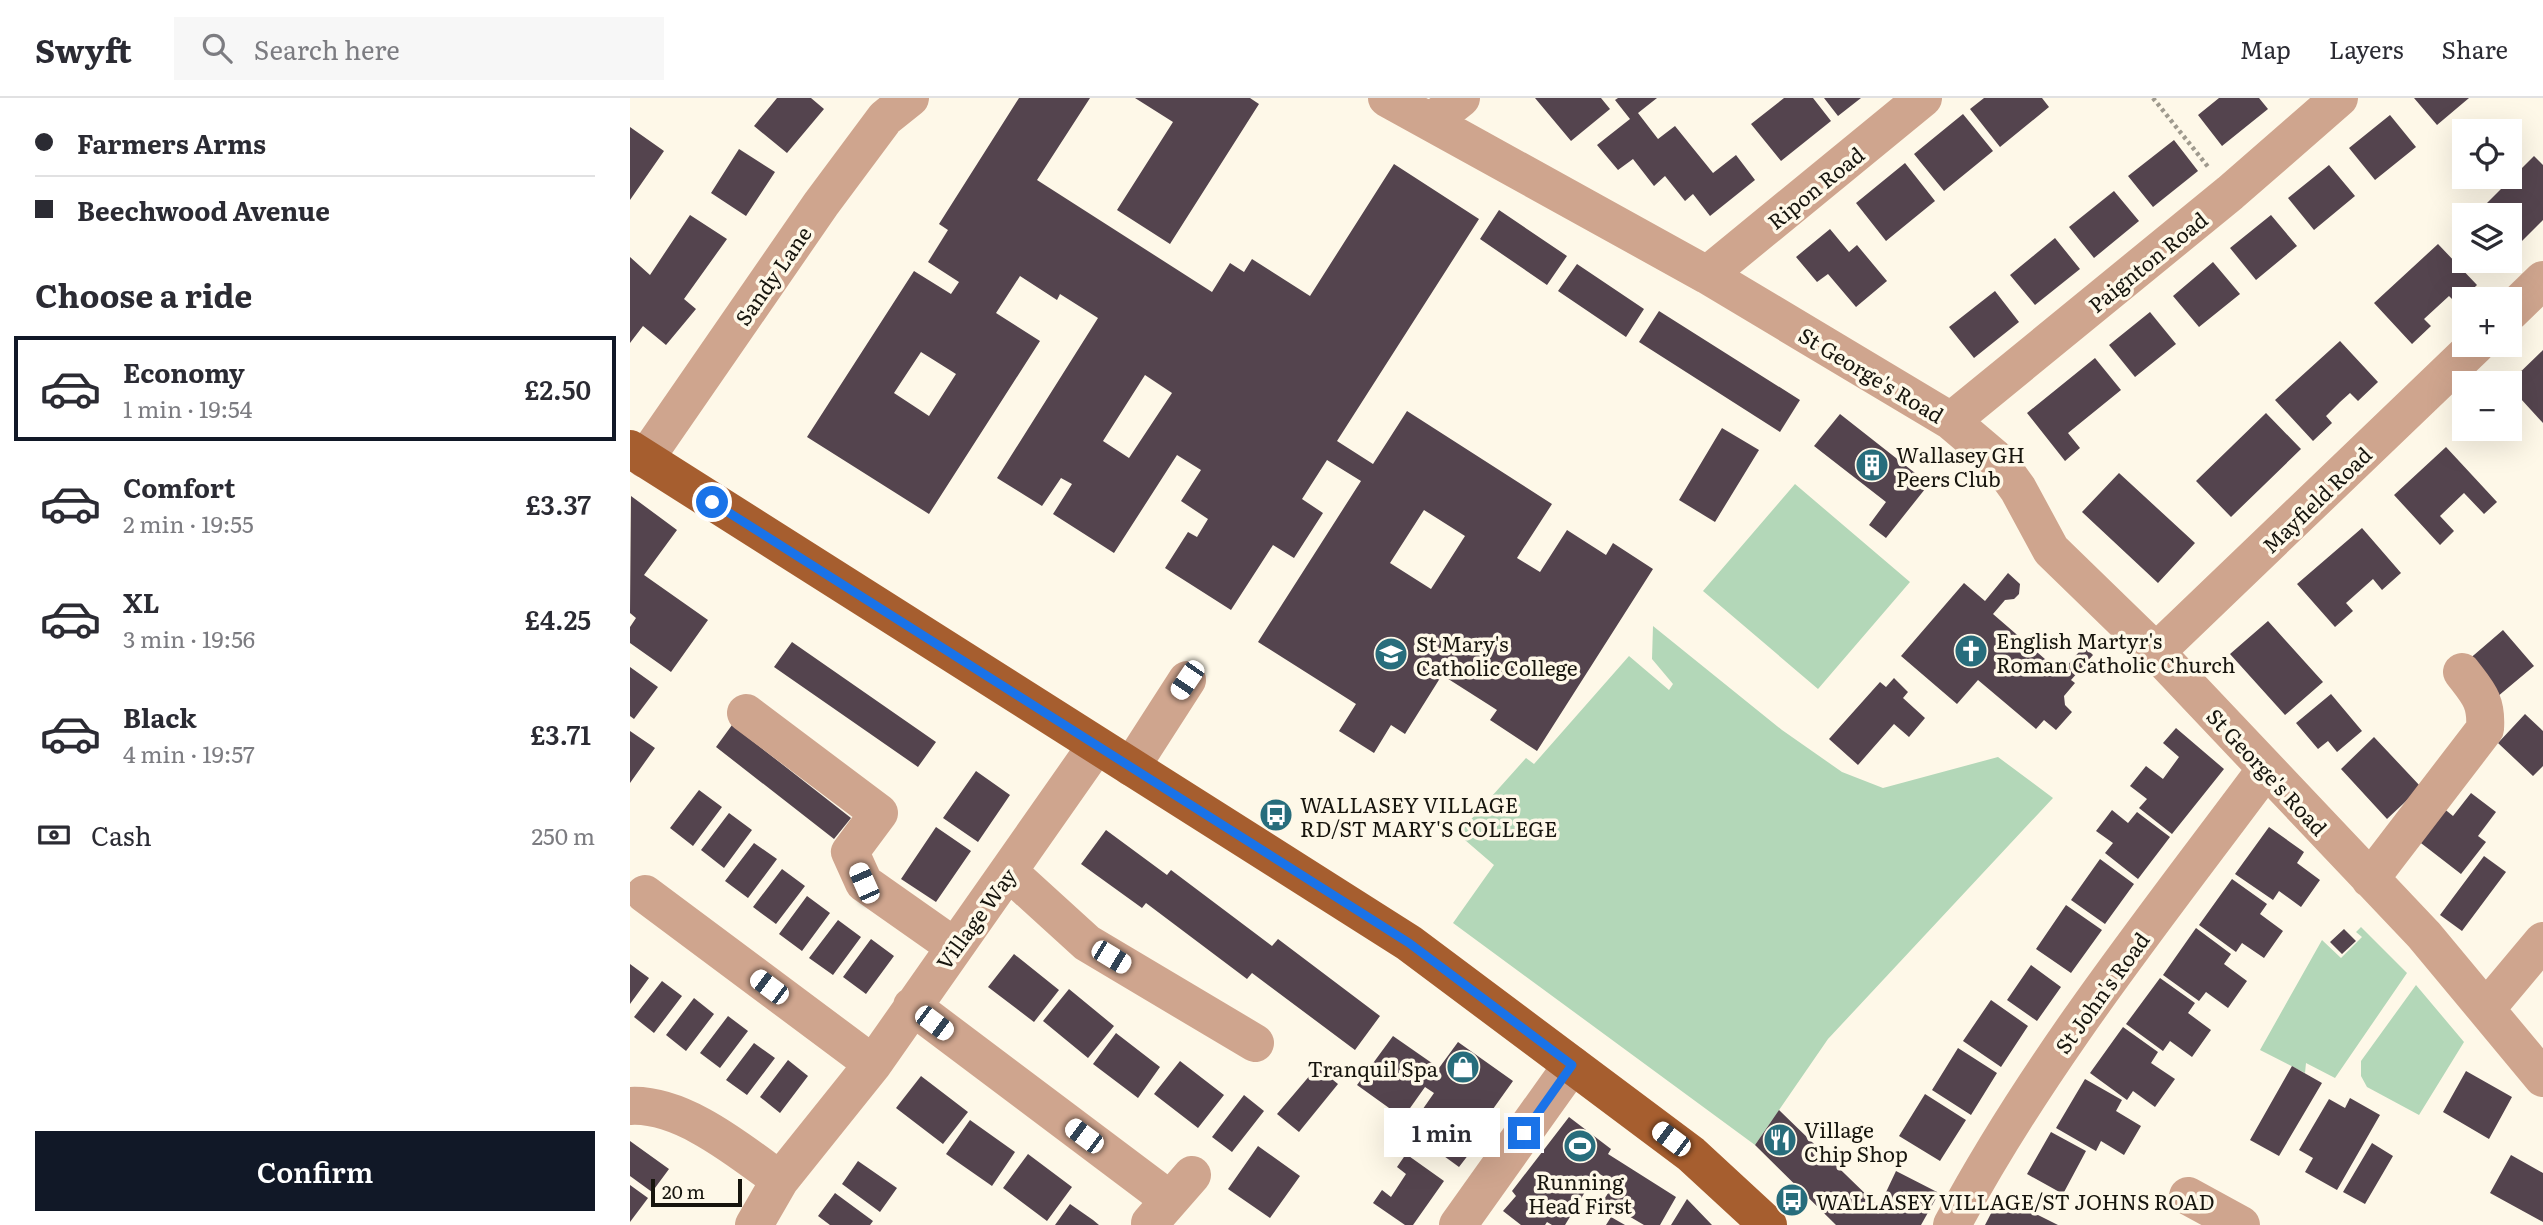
<!DOCTYPE html>
<meta charset="utf-8">
<style>
:root{--surface:#fff;--page:#f7f7f7;--text:#2b2b33;--muted:#7c7c81;--line:#e1e1e2;--accent:#111827}
body{margin:0;font-family:Literata,serif;background:var(--page);color:var(--text);height:100vh;display:flex;flex-direction:column;font-size:26px;white-space:nowrap}
*{box-sizing:border-box;margin:0}
p{font-size:23px;color:var(--muted)}
.icon{flex:none;width:38px;height:38px;fill:none;stroke:currentColor;stroke-width:2;stroke-linecap:round;stroke-linejoin:round}
.map{position:relative;flex:1;overflow:hidden}
.side{display:flex;flex-direction:column;background:var(--surface);width:630px}
.side>*{flex:none}
.banner{display:grid;align-content:center;height:154px;padding:0 35px;background:var(--surface)}
.controls{position:absolute;left:1822px;top:21px;display:grid;gap:14px}
.controls a{display:grid;place-items:center;width:70px;height:70px;border-radius:0px;background:var(--surface);box-shadow:0 7px 28px #0002;font-size:35px}
.scale{position:absolute;left:21px;bottom:18px;width:91px;box-sizing:border-box;padding-left:7px;border:4px solid #17150e;border-top:0;font-size:19px;line-height:24px;white-space:nowrap;color:#17150e;-webkit-text-stroke:5px #fef8e8;paint-order:stroke}
.end{position:absolute;width:32px;height:32px;margin:-16px;border:9px solid #1a73e8;background:#fff;box-shadow:0 0 0 4px #fff}
.from{border-radius:50%}
.bubble{position:absolute;height:49px;border-radius:0px;background:var(--surface);box-shadow:0 7px 28px #0002;font-size:23px;font-weight:600;line-height:49px;text-align:center}
.car{position:absolute;width:21px;height:42px;margin:-21px -10px;border-radius:9px;box-shadow:0 0 5px 2px #0007;background:linear-gradient(#fff 24%,#345 0 40%,#fff 0 76%,#345 0 86%,#fff 0)}
.banner b{display:flex;align-items:center;gap:24px;height:66px;font-size:26px}
.banner b+b{border-top:2px solid var(--line)}
.banner i{width:18px;height:18px;background:var(--text)}
ul{padding:0;list-style:none}
li{display:flex;align-items:center;gap:21px;height:105px;margin:0 14px 10px;padding:0 21px;border:4px solid transparent;border-radius:0px}
li div{flex:1}
li b{display:block;font-size:26px}
li em{font-style:normal;font-weight:600}
li.current{border-color:var(--accent)}
li>.icon{width:63px;height:63px;stroke-width:1.5}
h2{padding:0 35px;font-size:32px;line-height:84px}
.pay{display:flex;align-items:center;gap:18px;height:77px;padding:0 35px;font-size:26px}
.pay p{margin-inline-start:auto}
.button{display:flex;gap:14px;margin-top:auto;padding:14px 35px}
.button a{flex:1;height:80px;border-radius:0px;background:var(--accent);color:#fff;font-size:28px;font-weight:600;line-height:80px;text-align:center}
header{display:flex;align-items:center;gap:42px;box-sizing:border-box;height:98px;padding:0 35px;background:var(--surface);border-bottom:2px solid var(--line)}
header strong{font-size:33px}
nav{display:flex;gap:38px;margin-inline-start:auto;font-size:24px}
.search{width:490px;height:63px;background:var(--page);display:flex;align-items:center;gap:18px;box-sizing:border-box;padding:0 24px;border-radius:0px;color:var(--muted);font-size:26px}
main{display:flex;flex:1;min-height:0}
.map>svg:first-child{display:block}
.green{fill:#b3d7b8}
.building{fill:#54444e;fill-rule:evenodd}
.lines{fill:none;stroke-linecap:round;stroke-linejoin:round}
.path{stroke:#9f9a8e;stroke-width:4.5;stroke-dasharray:3.5 3.5;stroke-linecap:butt}
.minor{stroke:#cfa58e;stroke-width:38}
.major{stroke:#a65e2f;stroke-width:38}
.route{stroke:#1a73e8;stroke-width:9}
.labels{text-anchor:middle;dominant-baseline:central;stroke-width:7;stroke-linejoin:round;paint-order:stroke}
.street-label{font-size:21px;fill:#17150e;stroke:#fef8e8}
.poi-label{font-size:21px;fill:#17150e;stroke:#fef8e8;text-anchor:start}
</style>
<header>
<strong>Swyft</strong>
<div class="search"><svg class="icon" aria-label="search" viewBox="0 0 24 24"><circle cx="10" cy="10" r="6"/><path d="M15 15l6 6"/></svg>Search here</div>
<nav><a>Map</a><a>Layers</a><a>Share</a></nav>
</header>
<main>
<section class="side">
<div class="banner">
<b><i class="from"></i>Farmers Arms</b>
<b><i></i>Beechwood Avenue</b>
</div>
<h2>Choose a ride</h2>
<ul>
<li class="current"><svg class="icon" aria-label="car" viewBox="0 0 24 24"><path d="M5 17H2v-5l4-1 3-4h7l3 4 3 1v5h-3M9 17h6M6 11h13"/><circle cx="7" cy="17" r="2"/><circle cx="17" cy="17" r="2"/></svg><div><b>Economy</b><p>1 min · 19:54</p></div><em>£2.50</em></li>
<li><svg class="icon" aria-label="car" viewBox="0 0 24 24"><path d="M5 17H2v-5l4-1 3-4h7l3 4 3 1v5h-3M9 17h6M6 11h13"/><circle cx="7" cy="17" r="2"/><circle cx="17" cy="17" r="2"/></svg><div><b>Comfort</b><p>2 min · 19:55</p></div><em>£3.37</em></li>
<li><svg class="icon" aria-label="car" viewBox="0 0 24 24"><path d="M5 17H2v-5l4-1 3-4h7l3 4 3 1v5h-3M9 17h6M6 11h13"/><circle cx="7" cy="17" r="2"/><circle cx="17" cy="17" r="2"/></svg><div><b>XL</b><p>3 min · 19:56</p></div><em>£4.25</em></li>
<li><svg class="icon" aria-label="car" viewBox="0 0 24 24"><path d="M5 17H2v-5l4-1 3-4h7l3 4 3 1v5h-3M9 17h6M6 11h13"/><circle cx="7" cy="17" r="2"/><circle cx="17" cy="17" r="2"/></svg><div><b>Black</b><p>4 min · 19:57</p></div><em>£3.71</em></li>
</ul>
<div class="pay"><svg class="icon" aria-label="cash" viewBox="0 0 24 24"><path d="M3 7h18v10H3z"/><circle cx="12" cy="12" r="2"/></svg>Cash<p>250 m</p></div>
<div class="button"><a>Confirm</a></div>
</section>
<div class="map">
<svg width="1913" height="1127" viewBox="0 0 1913 1127">
<rect width="100%" height="100%" fill="#fef8e8"/>
<path class="green" d="M1165,386L1280,484L1188,591L1073,493Z
M1023,528L1152,632L1212,674L1253,690L1368,659L1423,700L1198,941L1125,1047L823,825L864,767L828,736L896,660L904,666L999,558L1039,592L1043,586L1022,561Z
M1731,829L1777,875L1705,980L1676,965L1675,975L1630,952L1692,842L1711,860L1732,839L1726,834Z
M1786,887L1834,944L1789,1017L1737,989L1731,978V963Z"/>
<path class="building" d="M147,0H181L194,11L157,55L124,28Z
M389,0H460L407,82L582,194L600,165L614,174L622,161L680,198L764,66L849,121L707,343L743,366L777,313L922,406L887,460L910,474L937,432L976,457L983,445L1023,471L907,653L860,622L867,612L812,577L775,636L761,627L744,655L709,633L726,606L628,544L731,383L697,362L672,401L693,415L664,460L643,447L601,512L535,470L558,434L567,439L578,421L551,403L571,372L547,357L484,455L423,416L442,386L431,380L412,408L367,380L468,220L430,196L427,202L390,178L366,215L410,243L299,416L177,339L284,173L321,196L329,184L298,164L318,132L309,126ZM291,254L326,276L299,318L264,295ZM515,277L542,295L499,360L473,343ZM794,412L835,438L801,491L760,465Z
M505,0H620L629,6L540,146L487,112L543,24Z
M905,0H971L980,11L941,43Z
M988,0H1027L1008,15L1028,41L1045,28L1083,75L1106,57L1125,82L1080,118L1063,96L1055,103L1035,78L1024,88L1003,61L988,72L967,47L1000,21L985,2Z
M1154,0H1183L1201,23L1151,63L1121,26Z
M1194,0H1231L1208,18Z
M1354,0H1412L1419,9L1370,49L1340,11Z
M1589,0H1629L1638,11L1592,48L1568,17Z
M1784,0H1839L1807,27Z
M1333,16L1363,53L1314,93L1284,56Z
M1760,17L1786,49L1745,82L1719,50Z
M0,29L34,53L0,102Z
M1544,42L1568,73L1523,109L1498,78Z
M109,51L145,74L116,118L81,95Z
M1904,58L1913,67V122L1880,155V117H1845Z
M1275,65L1305,103L1256,143L1226,105Z
M1699,67L1725,98L1684,132L1658,100Z
M1484,93L1509,123L1464,160L1439,129Z
M869,112L937,158L917,187L850,141Z
M60,117L97,141L54,201L66,211L36,247L13,228L0,245V159L20,177Z
M1641,117L1667,148L1626,182L1600,150Z
M1200,131L1219,154L1227,147L1257,183L1226,209L1198,176L1187,184L1166,159Z
M1425,140L1450,171L1405,207L1380,177Z
M1808,146L1847,187L1827,206L1819,198L1794,221L1801,228L1782,246L1744,205Z
M1583,164L1610,196L1569,229L1543,198Z
M947,166L1014,211L996,239L928,193Z
M1365,193L1389,224L1344,260L1319,229Z
M1029,213L1170,302L1150,334L1009,244Z
M1520,214L1546,246L1505,279L1479,247Z
M1710,243L1748,284L1728,303L1720,295L1710,304L1696,318L1702,325L1683,343L1645,302Z
M1913,252V325L1880,289V284Z
M1465,260L1491,292L1438,335L1450,350L1435,363L1397,315Z
M1636,315L1671,351L1601,419L1566,383Z
M1210,316L1299,386L1256,440L1239,427L1256,404L1184,348Z
M1092,330L1129,352L1085,424L1049,402Z
M1816,349L1867,404L1854,416L1834,395L1810,418L1824,433L1810,447L1764,397Z
M1489,375L1565,445L1528,485L1452,414Z
M1,398L47,432L14,477L78,522L41,574L0,545V529L6,520L0,515Z
M1732,430L1771,475L1752,492L1743,481L1716,505L1723,513L1705,529L1667,486Z
M1378,475L1390,486L1389,496L1384,501L1375,502L1363,516L1431,575L1454,548L1463,557L1441,582L1445,585L1434,598L1435,607L1442,614L1426,632L1414,622L1406,631L1348,582L1327,606L1271,558L1334,485L1355,503Z
M1638,523L1693,584L1655,617L1600,556Z
M1873,532L1904,568L1867,599L1837,563Z
M162,544L306,644L288,669L144,569Z
M0,569L28,589L4,621L0,618Z
M1264,580L1278,594L1273,600L1295,620L1279,639L1264,626L1228,667L1199,641L1250,584L1256,589Z
M1701,596L1732,633L1707,654L1698,643L1688,651L1666,625Z
M1895,616L1913,633V668L1903,678L1868,645Z
M102,627L221,720L204,741L86,649Z
M1546,630L1594,671L1542,736L1509,710L1517,701L1500,688L1516,668L1533,681L1549,659L1533,645Z
M0,633L25,650L0,685Z
M1744,639L1791,689L1757,721L1711,671Z
M346,673L380,697L348,744L313,720Z
M69,692L92,709L63,748L40,730Z
M1841,695L1866,714L1848,738L1856,744L1831,776L1787,742L1812,709L1823,718Z
M1482,712L1498,725L1507,714L1540,739L1508,781L1475,755L1483,745L1466,733Z
M99,715L122,732L94,770L71,752Z
M306,729L341,753L306,804L271,781Z
M1639,729L1674,754L1667,765L1690,782L1671,809L1649,793L1643,802L1605,776Z
M476,732L537,777L541,772L642,848L648,841L750,918L725,952L622,875L617,881L516,805L512,810L451,766Z
M124,745L147,761L118,800L95,783Z
M1854,758L1876,774L1832,833L1810,817Z
M1470,761L1504,786L1475,826L1441,802Z
M152,771L175,788L146,826L123,809Z
M1602,781L1637,806L1630,816L1653,833L1634,860L1612,845L1606,854L1569,827Z
M177,798L200,815L172,853L149,836Z
M1436,807L1472,832L1441,875L1406,851Z
M208,822L231,839L203,877L179,860Z
M1566,830L1601,856L1594,866L1617,883L1598,910L1576,894L1569,903L1533,877Z
M1714,831L1726,843L1712,856L1700,844Z
M241,841L264,858L236,896L213,879Z
M384,856L429,892L404,924L358,889Z
M0,866L19,880L0,906Z
M1401,867L1431,889L1407,923L1377,902Z
M1530,880L1565,905L1558,915L1581,932L1562,959L1540,943L1533,953L1496,926Z
M32,883L52,898L24,935L4,919Z
M439,891L484,928L458,960L413,923Z
M64,900L84,916L56,953L36,937Z
M1361,902L1398,928L1371,969L1333,943Z
M98,918L118,933L90,970L70,955Z
M1493,929L1528,954L1521,965L1545,981L1525,1009L1503,993L1497,1002L1460,975Z
M486,935L530,969L508,1000L463,966Z
M763,938L809,970L828,944L883,983L843,1039L811,1016L803,1029L788,1018L804,995L795,989L773,1020L727,987Z
M124,945L145,960L117,997L96,982Z
M1328,950L1367,975L1341,1017L1302,992Z
M158,962L178,978L150,1015L130,999Z
M550,963L594,997L568,1030L524,996Z
M1662,968L1692,985L1649,1058L1620,1042Z
M687,969L708,986L669,1034L647,1016Z
M1836,973L1882,999L1859,1041L1813,1014Z
M291,978L338,1014L313,1046L266,1010Z
M1455,981L1492,1002L1486,1013L1511,1028L1494,1057L1471,1043L1466,1053L1426,1030Z
M1295,996L1336,1022L1310,1063L1269,1038Z
M614,997L634,1013L602,1054L582,1039Z
M1720,1000L1750,1017L1707,1092L1675,1074L1683,1060L1669,1052L1699,1001L1715,1010Z
M1149,1012L1249,1109L1266,1073L1309,1095L1291,1127H1206L1125,1047Z
M939,1019L981,1051L978,1056L1046,1099L1030,1127H1014L973,1103L984,1086L967,1074L935,1127H922L917,1124L915,1127H891L873,1113L886,1098L882,1093Z
M340,1022L385,1054L362,1088L316,1056Z
M1421,1034L1456,1053L1433,1096L1397,1076Z
M817,1040L839,1056L829,1069L807,1053Z
M0,1043L39,1071L22,1094L0,1078Z
M1742,1045L1763,1058L1735,1106L1713,1094Z
M628,1048L670,1078L640,1120L598,1091Z
M398,1056L442,1089L417,1123L373,1090Z
M776,1056L814,1083L783,1127H775L743,1105L752,1092L761,1099L776,1076L767,1069Z
M1881,1057L1913,1075V1124L1860,1095Z
M228,1063L267,1090L250,1114L212,1086Z
M0,1087L18,1100L0,1124Z
M205,1095L243,1123L240,1127H200L188,1118Z
M1370,1098L1428,1127H1355Z
M1057,1101L1082,1127H1041Z
M440,1106L463,1122L469,1127H425Z
M981,1119L995,1127H976Z"/>
<g class="lines">
<path class="path" d="M1523,0L1579,70"/>
<path class="minor" d="M757,0L1077,177L1321,323L1367,362L1388,391L1421,452L1526,554L1794,837L1913,980
M802,23L831,0
M1077,177L1293,0
M1880,214L1913,182
M1321,323L1600,95L1709,0
M15,361L191,106L255,20L280,0
M1526,554L1846,247
M116,615L249,715L220,754L234,785L325,849
M501,669L557,582
M379,774L457,845L625,945
M1740,781L1855,631C1857,603 1848,595 1832,574
M15,796L243,966
M282,908L540,1102
M1856,911L1913,843
M0,1008C52,1005 110,1053 150,1082
M1558,1098L1611,1127
M520,1125L562,1077
M124,1127L150,1082L243,966L466,648
M828,1127L942,967
M1322,1127C1409,964 1526,819 1636,671"/>
<path class="major" d="M0,351L779,845L1061,1056L1138,1127"/>
</g>
<g class="lines">
<path class="route" d="M82,404L779,845L942,967L894,1035"/>
</g>
<defs>
<symbol id="building-disc" viewBox="-11 -11 22 22"><circle r="9.5" fill="#286d7c" stroke="#fef8e8"/><path d="M-4-6H4V6H1V3H-1V6H-4ZM-2.5-4.3h1.7v1.8h-1.7ZM.8-4.3h1.7v1.8H.8ZM-2.5-1h1.7V.8h-1.7ZM.8-1h1.7V.8H.8Z" fill="#fff"/></symbol>
<symbol id="church-disc" viewBox="-11 -11 22 22"><circle r="9.5" fill="#286d7c" stroke="#fef8e8"/><path d="M-1.2-6h2.4v3.5h3.3v2.4h-3.3V6h-2.4V-.1h-3.3v-2.4h3.3Z" fill="#fff"/></symbol>
<symbol id="school-disc" viewBox="-11 -11 22 22"><circle r="9.5" fill="#286d7c" stroke="#fef8e8"/><path d="M0-5L7-2L0 1L-7-2ZM-4 1L0 2.5L4 1V4Q0 6-4 4Z" fill="#fff"/></symbol>
<symbol id="bus-disc" viewBox="-11 -11 22 22"><circle r="9.5" fill="#286d7c" stroke="#fef8e8"/><path d="M-5-6H5V4H4V6H2V4H-2V6H-4V4H-5ZM-3.5-4V0h7V-4ZM-3.5 1.2v1.5H-2V1.2ZM2 1.2v1.5H3.5V1.2Z" fill="#fff"/></symbol>
<symbol id="shop-disc" viewBox="-11 -11 22 22"><circle r="9.5" fill="#286d7c" stroke="#fef8e8"/><path d="M-5-2.5h2.3a2.7 3.5 0 0 1 5.4 0H5L5.5 6h-11ZM-1.5-2.5h3a1.5 2.3 0 0 0-3 0Z" fill="#fff"/></symbol>
<symbol id="restaurant-disc" viewBox="-11 -11 22 22"><circle r="9.5" fill="#286d7c" stroke="#fef8e8"/><path d="M-5-6h1v4h1v-4h1v4h1v-4h1v5L-1.5 .5V6h-2V.5L-5-1ZM5-6V6H3V1.5H1.5Q1.5-4 5-6Z" fill="#fff"/></symbol>
<symbol id="stadium-disc" viewBox="-11 -11 22 22"><circle r="9.5" fill="#286d7c" stroke="#fef8e8"/><path d="M0-5a6.5 5 0 1 0 0 10a6.5 5 0 1 0 0-10ZM-3.5-1.8h7v3.6h-7Z" fill="#fff"/></symbol>
</defs>
<g fill-rule="evenodd">
<use href="#building-disc" x="1223" y="348" width="38" height="38"/>
<use href="#church-disc" x="1322" y="534" width="38" height="38"/>
<use href="#school-disc" x="742" y="537" width="38" height="38"/>
<use href="#bus-disc" x="627" y="698" width="38" height="38"/>
<use href="#shop-disc" x="814" y="950" width="38" height="38"/>
<use href="#restaurant-disc" x="1131" y="1023" width="38" height="38"/>
<use href="#stadium-disc" x="931" y="1029" width="38" height="38"/>
<use href="#bus-disc" x="1143" y="1083" width="38" height="38"/>
</g>
<g class="labels">
<g class="street-label">
<text transform="translate(1185 89) rotate(-39)">Ripon Road</text>
<text transform="translate(1517 163) rotate(-39)">Paignton Road</text>
<text transform="translate(142 177) rotate(-55)">Sandy Lane</text>
<text transform="translate(1242 276) rotate(31)">St George's Road</text>
<text transform="translate(1686 401) rotate(-44)">Mayfield Road</text>
<text transform="translate(1638 673) rotate(47)">St George's Road</text>
<text transform="translate(345 820) rotate(-54)">Village Way</text>
<text transform="translate(1471 894) rotate(-54)">St John's Road</text>
</g>
<g class="poi-label">
<text x="1266" y="355">Wallasey GH<tspan x="1266" dy="24">Peers Club</tspan></text>
<text x="1366" y="541">English Martyr's<tspan x="1366" dy="24">Roman Catholic Church</tspan></text>
<text x="786" y="544">St Mary's<tspan x="786" dy="24">Catholic College</tspan></text>
<text x="670" y="705">WALLASEY VILLAGE<tspan x="670" dy="24">RD/ST MARY'S COLLEGE</tspan></text>
<text x="808" y="969" text-anchor="end">Tranquil Spa</text>
<text x="1174" y="1030">Village<tspan x="1174" dy="24">Chip Shop</tspan></text>
<text x="950" y="1082" text-anchor="middle">Running<tspan x="950" dy="24">Head First</tspan></text>
<text x="1186" y="1102">WALLASEY VILLAGE/ST JOHNS ROAD</text>
</g>
</g>
</svg>
<div class="controls">
<a><svg class="icon" aria-label="locate" viewBox="0 0 24 24"><circle cx="12" cy="12" r="6"/><path d="M12 2v4M12 18v4M2 12h4M18 12h4"/></svg></a>
<a><svg class="icon" aria-label="layers" viewBox="0 0 24 24"><path d="M12 4l9 5-9 5-9-5zM3 14l9 5 9-5"/></svg></a>
<a>+</a>
<a>−</a>
</div>
<div class="scale">20 m</div>
<i class="end from" style="left:82px;top:404px"></i>
<i class="end" style="left:894px;top:1035px"></i>
<div class="bubble" style="left:754px;top:1010px;width:116px">1 min</div>
<i class="car" style="left:557px;top:582px;rotate:214deg"></i>
<i class="car" style="left:234px;top:785px;rotate:336deg"></i>
<i class="car" style="left:481px;top:859px;rotate:121deg"></i>
<i class="car" style="left:139px;top:889px;rotate:307deg"></i>
<i class="car" style="left:304px;top:925px;rotate:127deg"></i>
<i class="car" style="left:454px;top:1038px;rotate:307deg"></i>
<i class="car" style="left:1041px;top:1041px;rotate:307deg"></i>
</div>
</main>
